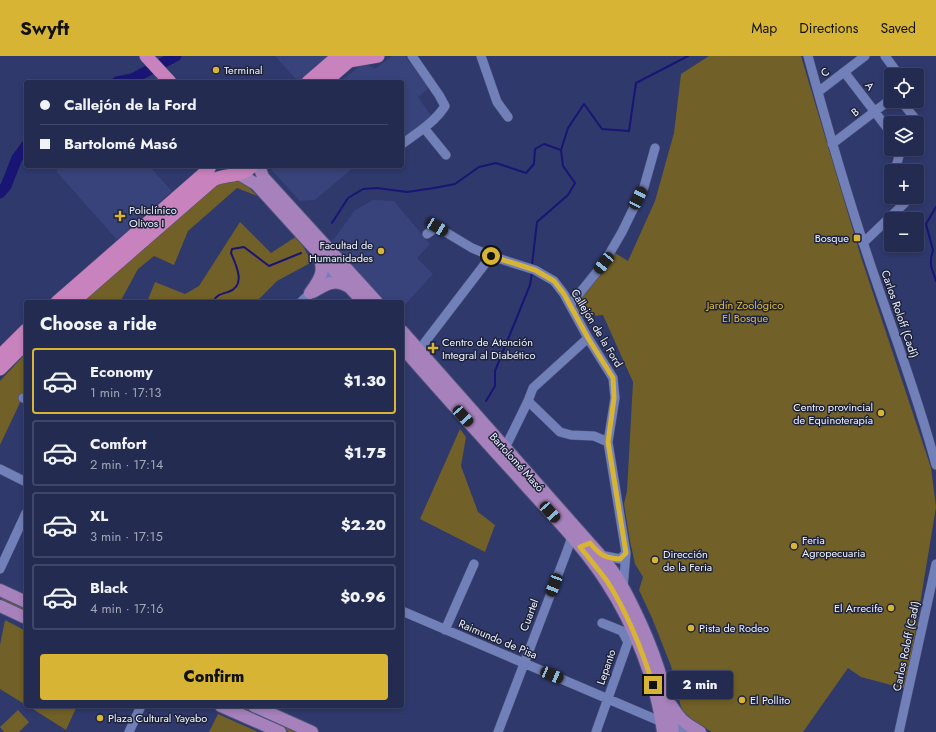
<!DOCTYPE html>
<meta charset="utf-8">
<style>
:root{--surface:#232b51;--page:#2b3358;--text:#f1f3f6;--muted:#a3a7b7;--line:#404768;--accent:#d7b434}
body{margin:0;font-family:Jost,sans-serif;background:var(--page);color:var(--text);height:100vh;display:flex;flex-direction:column;font-size:15px;white-space:nowrap}
*{box-sizing:border-box;margin:0}
p{font-size:13px;color:var(--muted)}
.icon{flex:none;width:22px;height:22px;fill:none;stroke:currentColor;stroke-width:2;stroke-linecap:round;stroke-linejoin:round}
.map{position:relative;flex:1;overflow:hidden}
.sheet{position:absolute;left:24px;top:244px;width:380px;height:408px;display:flex;flex-direction:column;background:var(--surface);border-radius:4px;box-shadow:0 2px 6px #0003,0 0 0 1px var(--line)}
.sheet>*{flex:none}
.guide{position:absolute;left:24px;top:24px;width:380px;height:88px;border-radius:4px;box-shadow:0 2px 6px #0003,0 0 0 1px var(--line);display:grid;align-content:center;height:88px;padding:0 16px;background:var(--surface)}
.buttons{position:absolute;left:884px;top:12px;display:grid;gap:8px}
.buttons a{display:grid;place-items:center;width:40px;height:40px;border-radius:4px;background:var(--surface);box-shadow:0 2px 6px #0003,0 0 0 1px var(--line);font-size:20px}
.end{position:absolute;width:18px;height:18px;margin:-9px;border:5px solid #d7b434;background:#111;box-shadow:0 0 0 2px #111}
.from{border-radius:50%}
.bubble{position:absolute;height:28px;border-radius:4px;background:var(--surface);box-shadow:0 2px 6px #0003,0 0 0 1px var(--line);font-size:13px;font-weight:800;line-height:28px;text-align:center}
.car{position:absolute;width:12px;height:24px;margin:-12px -6px;border-radius:5px;box-shadow:0 0 3px 1px #0007;background:linear-gradient(#222 24%,#8ab4d8 0 40%,#222 0 76%,#8ab4d8 0 86%,#222 0)}
.guide b{display:flex;align-items:center;gap:14px;height:38px;font-size:15px}
.guide b+b{border-top:1px solid var(--line)}
.guide i{width:10px;height:10px;background:var(--text)}
ul{padding:0;list-style:none}
li{display:flex;align-items:center;gap:12px;height:66px;margin:0 8px 6px;padding:0 8px;border:2px solid var(--line);border-radius:4px}
li div{flex:1}
li b{display:block;font-size:15px}
li em{font-style:normal;font-weight:800}
li.selected{border-color:var(--accent)}
li>.icon{width:36px;height:36px;stroke-width:1.5}
h2{padding:0 16px;font-size:18px;line-height:48px}
.button{display:flex;gap:8px;margin-top:auto;padding:8px 16px}
.button a{flex:1;height:46px;border-radius:4px;background:var(--accent);color:#111;font-size:16px;font-weight:800;line-height:46px;text-align:center}
header{display:flex;align-items:center;gap:24px;box-sizing:border-box;height:56px;padding:0 20px;background:var(--accent);color:#111}
header strong{font-size:19px}
nav{display:flex;gap:22px;margin-inline-start:auto;font-size:14px}
.map>svg:first-child{display:block}
.built{fill:#38437b}
.green{fill:#716027}
.lines{fill:none;stroke-linecap:round;stroke-linejoin:round}
.stream{stroke:#191574;stroke-width:2}
.river{stroke:#191574;stroke-width:11}
.minor-casing{stroke:#4b5279;stroke-width:10}
.major-casing{stroke:#4b5279;stroke-width:14}
.highway-casing{stroke:#4b5279;stroke-width:14}
.minor{stroke:#7280b9;stroke-width:9}
.major{stroke:#a681bb;stroke-width:12}
.highway{stroke:#c882bd;stroke-width:13}
.route{stroke:#d7b434;stroke-width:5}
.poi-dot{fill:#d7b434;stroke:#1e233a;stroke-width:1.5}
.labels{text-anchor:middle;dominant-baseline:central;stroke-width:3;stroke-linejoin:round;paint-order:stroke}
.poi-label{font-size:11px;fill:#eef2ff;stroke:#1e233a;text-anchor:start}
.street-label{font-size:11px;fill:#eef2ff;stroke:#1e233a}
.park-label{font-size:11px;fill:#e0bc3b;stroke:#1e233a}
</style>
<header>
<strong>Swyft</strong>
<nav><a>Map</a><a>Directions</a><a>Saved</a></nav>
</header>
<div class="map">
<svg width="936" height="676" viewBox="0 0 936 676">
<rect width="100%" height="100%" fill="#2f396c"/>
<path class="built" d="M275,0H330L301,26L295,22Z
M392,0H405L429,32L418,41L432,61L415,76L402,83V26H340L364,7L375,13Z
M61,110H149L172,135L117,184L56,115Z
M268,110H355L315,144L300,145Z
M373,144L394,145L430,188L417,202L433,218L402,252V246H387L331,187L355,154Z"/>
<path class="green" d="M709,0H801L861,201L931,412L936,451L906,633L861,621L848,612L803,676H712L683,659L671,610L652,562L639,534L643,521L635,508L630,485L624,448L627,435L633,326L603,259L583,261L576,248L615,197L628,205L655,145L674,77L681,18Z
M236,123L243,125L257,140L237,132L188,175L174,209L154,200L138,213L120,246H83L220,126Z
M240,166L271,197L297,180L312,206L277,225L256,246H147L155,226L185,238L199,230Z
M26,297V334L0,389V325Z
M460,373L466,381L461,410L478,456L495,469L485,496L420,463Z
M5,540L26,549V557L2,545L0,541Z
M5,564L26,575V649L0,633V589Z
M28,650H77L66,674Z
M231,650H247L305,676H289Z
M18,654L29,666L19,676H4L0,671Z
M218,658L256,675L257,676H209Z"/>
<g class="lines">
<path class="stream" d="M936,151L926,168L933,194L931,202V210L936,225
M332,167L348,142L363,133L377,132L407,136L434,132L455,128L479,111L496,107L526,117L534,108L535,93L544,88L561,94L568,72L584,48L602,73L629,75L636,27L688,0
M532,209L537,166L568,139L575,127L563,110L561,94
M213,246C216,239 221,238 228,236C247,230 236,209 231,197L232,193L244,191L269,210L301,197
M486,345L495,330V315L530,229L532,216"/>
<path class="river" d="M117,26L132,23L176,0
M0,137L6,130L17,102L26,90"/>
<defs>
<path id="minor" d="M481,0L497,46L508,61
M808,0C826,66 845,133 867,198C890,268 917,337 936,409
M885,0L899,19
M845,17L891,77
M818,36L865,0
M901,45L917,65
M424,72L446,99
M402,88C417,77 435,66 445,50L439,39L412,0
M832,88L891,43
M896,115L895,114L901,93
M427,178L437,171L472,192L491,200L535,214L554,225L564,238L588,282L613,322L615,342L608,386L626,497L623,532
M863,187L911,141
M301,246L338,211
M570,249L604,207L622,176L644,131L655,92
M419,294L491,200
M23,342L26,343
M528,345L560,376L571,379L594,380L608,386
M505,392L528,345L533,332L588,282
M0,413L26,426
M600,499L620,503L626,497
M0,513L26,457
M402,555L662,666L693,675
M445,574L474,508
M129,676L141,650
M498,676L567,495L572,481
M596,676L628,586L622,575L602,567
M899,676L936,508"/>
<path id="major" d="M259,110L263,121L377,246
M239,118L256,128L363,246
M313,236C326,228 335,222 349,231
M310,237C321,222 326,214 317,196
M402,275L600,499C614,514 624,532 633,551C653,591 667,632 673,676
M402,291C440,335 480,379 519,422C549,456 583,489 607,527C634,568 657,627 663,676
M0,534L26,546
M0,550L26,562
M671,649C682,666 684,666 700,676
M221,650L280,676
M254,650L312,676"/>
<path id="highway" d="M146,0L170,26
M349,5L378,0
M308,26L338,0
M325,26L355,0
M57,246L208,114L210,110
M73,246L213,124C225,118 243,121 252,110
M0,300L26,274
M0,313L26,287"/>
</defs>
<use href="#minor" class="minor-casing"/>
<use href="#major" class="major-casing"/>
<use href="#highway" class="highway-casing"/>
<use href="#minor" class="minor"/>
<use href="#major" class="major"/>
<use href="#highway" class="highway"/>
</g>
<g class="lines">
<path class="route" d="M491,200L535,214L554,225L564,238L588,282L613,322L614,342L608,386L626,497L620,503C604,502 600,499 590,487L580,491C589,502 598,513 607,525C627,556 642,594 653,629"/>
</g>
<g class="poi-dot">
<circle cx="216" cy="14" r="4"/>
<path d="M118 154h4v4h4v4h-4v4h-4v-4h-4v-4h4z"/>
<rect x="853" y="178" width="8" height="8" rx="2"/>
<circle cx="381" cy="195" r="4"/>
<path d="M431 286h4v4h4v4h-4v4h-4v-4h-4v-4h4z"/>
<circle cx="881" cy="357" r="4"/>
<circle cx="794" cy="490" r="4"/>
<circle cx="655" cy="504" r="4"/>
<circle cx="891" cy="552" r="4"/>
<circle cx="691" cy="572" r="4"/>
<circle cx="742" cy="644" r="4"/>
<circle cx="100" cy="662" r="4"/>
</g>
<g class="labels">
<g class="poi-label">
<text x="224" y="14">Terminal</text>
<text x="129" y="154">Policlínico<tspan x="129" dy="13">Olivos I</tspan></text>
<text x="849" y="182" text-anchor="end">Bosque</text>
<text x="373" y="189" text-anchor="end">Facultad de<tspan x="373" dy="13">Humanidades</tspan></text>
<text x="442" y="286">Centro de Atención<tspan x="442" dy="13">Integral al Diabético</tspan></text>
<text x="873" y="351" text-anchor="end">Centro provincial<tspan x="873" dy="13">de Equinoterapía</tspan></text>
<text x="802" y="484">Feria<tspan x="802" dy="13">Agropecuaria</tspan></text>
<text x="663" y="498">Dirección<tspan x="663" dy="13">de la Feria</tspan></text>
<text x="883" y="552" text-anchor="end">El Arrecife</text>
<text x="699" y="572">Pista de Rodeo</text>
<text x="750" y="644">El Pollito</text>
<text x="108" y="662">Plaza Cultural Yayabo</text>
</g>
<g class="street-label">
<text transform="translate(825 16) rotate(-36)">C</text>
<text transform="translate(870 30) rotate(52)">A</text>
<text transform="translate(855 56) rotate(-38)">B</text>
<text transform="translate(900 258) rotate(71)">Carlos Roloff (Cadí)</text>
<text transform="translate(597 272) rotate(59)">Callejón de la Ford</text>
<text transform="translate(517 406) rotate(48)">Bartolomé Masó</text>
<text transform="translate(529 559) rotate(-69)">Cuartel</text>
<text transform="translate(498 583) rotate(23)">Raimundo de Pisa</text>
<text transform="translate(906 590) rotate(-78)">Carlos Roloff (Cadí)</text>
<text transform="translate(606 611) rotate(-71)">Lepanto</text>
</g>
<g class="park-label">
<text x="745" y="249">Jardín Zoológico<tspan x="745" dy="13">El Bosque</tspan></text>
</g>
</g>
</svg>
<div class="buttons">
<a><svg class="icon" aria-label="locate" viewBox="0 0 24 24"><circle cx="12" cy="12" r="6"/><path d="M12 2v4M12 18v4M2 12h4M18 12h4"/></svg></a>
<a><svg class="icon" aria-label="layers" viewBox="0 0 24 24"><path d="M12 4l9 5-9 5-9-5zM3 14l9 5 9-5"/></svg></a>
<a>+</a>
<a>−</a>
</div>
<i class="end from" style="left:491px;top:200px"></i>
<i class="end" style="left:653px;top:629px"></i>
<div class="bubble" style="left:667px;top:615px;width:66px">2 min</div>
<i class="car" style="left:638px;top:142px;rotate:26deg"></i>
<i class="car" style="left:437px;top:171px;rotate:121deg"></i>
<i class="car" style="left:604px;top:207px;rotate:219deg"></i>
<i class="car" style="left:463px;top:360px;rotate:138deg"></i>
<i class="car" style="left:550px;top:456px;rotate:138deg"></i>
<i class="car" style="left:554px;top:529px;rotate:201deg"></i>
<i class="car" style="left:552px;top:619px;rotate:113deg"></i>
<div class="guide">
<b><i class="from"></i>Callejón de la Ford</b>
<b><i></i>Bartolomé Masó</b>
</div>
<section class="sheet">
<h2>Choose a ride</h2>
<ul>
<li class="selected"><svg class="icon" aria-label="car" viewBox="0 0 24 24"><path d="M5 17H2v-5l4-1 3-4h7l3 4 3 1v5h-3M9 17h6M6 11h13"/><circle cx="7" cy="17" r="2"/><circle cx="17" cy="17" r="2"/></svg><div><b>Economy</b><p>1 min · 17:13</p></div><em>$1.30</em></li>
<li><svg class="icon" aria-label="car" viewBox="0 0 24 24"><path d="M5 17H2v-5l4-1 3-4h7l3 4 3 1v5h-3M9 17h6M6 11h13"/><circle cx="7" cy="17" r="2"/><circle cx="17" cy="17" r="2"/></svg><div><b>Comfort</b><p>2 min · 17:14</p></div><em>$1.75</em></li>
<li><svg class="icon" aria-label="car" viewBox="0 0 24 24"><path d="M5 17H2v-5l4-1 3-4h7l3 4 3 1v5h-3M9 17h6M6 11h13"/><circle cx="7" cy="17" r="2"/><circle cx="17" cy="17" r="2"/></svg><div><b>XL</b><p>3 min · 17:15</p></div><em>$2.20</em></li>
<li><svg class="icon" aria-label="car" viewBox="0 0 24 24"><path d="M5 17H2v-5l4-1 3-4h7l3 4 3 1v5h-3M9 17h6M6 11h13"/><circle cx="7" cy="17" r="2"/><circle cx="17" cy="17" r="2"/></svg><div><b>Black</b><p>4 min · 17:16</p></div><em>$0.96</em></li>
</ul>
<div class="button"><a>Confirm</a></div>
</section>
</div>
